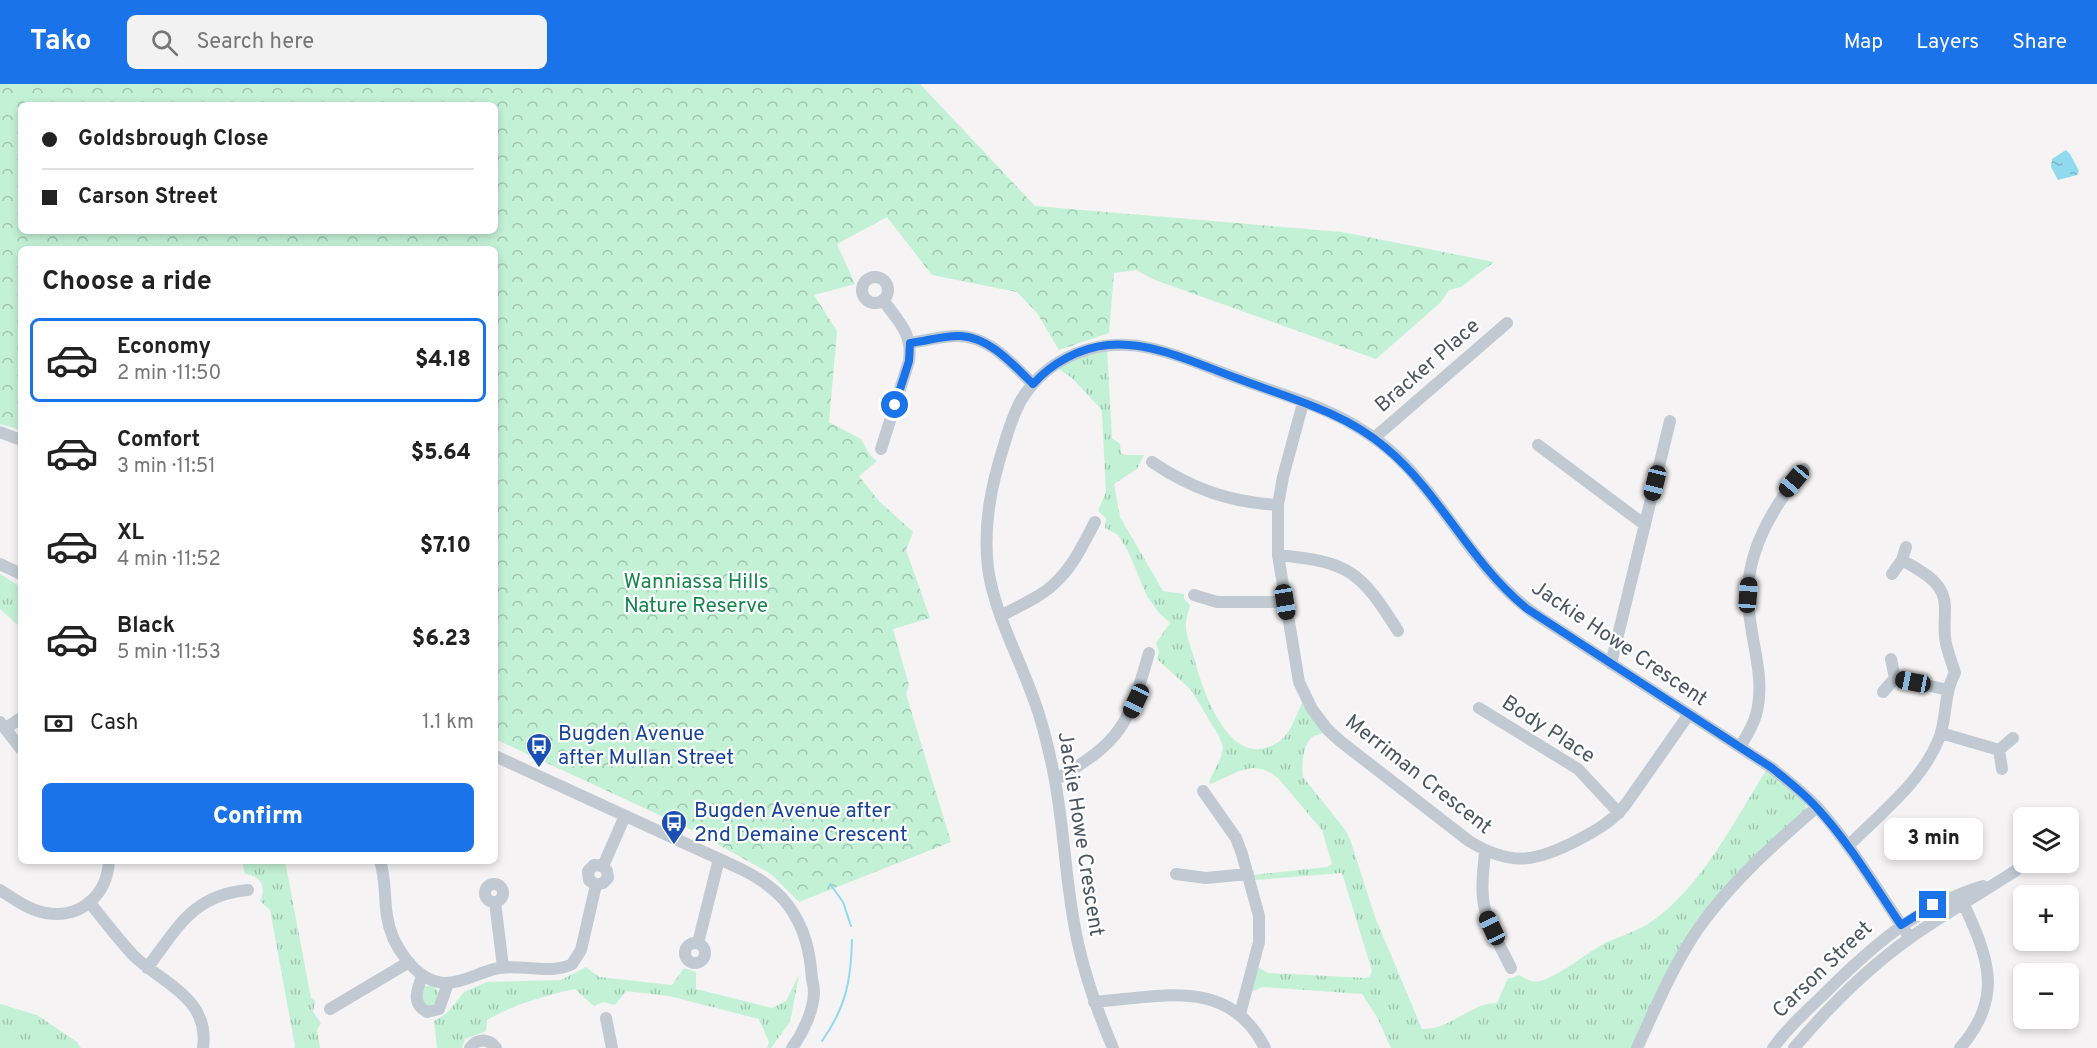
<!DOCTYPE html>
<meta charset="utf-8">
<style>
:root{--surface:#fff;--page:#f2f2f2;--text:#222;--muted:#767676;--line:#e0e0e0;--accent:#1a73e8}
body{margin:0;font-family:Overpass,sans-serif;background:var(--page);color:var(--text);height:100vh;display:flex;flex-direction:column;font-size:22px;white-space:nowrap}
*{box-sizing:border-box;margin:0}
p{font-size:20px;color:var(--muted)}
.icon{flex:none;width:33px;height:33px;fill:none;stroke:currentColor;stroke-width:2;stroke-linecap:round;stroke-linejoin:round}
.map{position:relative;flex:1;overflow:hidden}
.panel{position:absolute;left:18px;top:162px;width:480px;height:618px;display:flex;flex-direction:column;background:var(--surface);border-radius:9px;box-shadow:0 3px 9px #0003}
.panel>*{flex:none}
.banner{position:absolute;left:18px;top:18px;width:480px;height:132px;border-radius:9px;box-shadow:0 3px 9px #0003;display:grid;align-content:center;height:132px;padding:0 24px;background:var(--surface)}
.controls{position:absolute;left:2013px;top:723px;display:grid;gap:12px}
.controls a{display:grid;place-items:center;width:66px;height:66px;border-radius:9px;background:var(--surface);box-shadow:0 3px 9px #0003;font-size:30px}
.end{position:absolute;width:27px;height:27px;margin:-14px;border:8px solid #1a73e8;background:#fff;box-shadow:0 0 0 3px #fff}
.from{border-radius:50%}
.bubble{position:absolute;height:42px;border-radius:9px;background:var(--surface);box-shadow:0 3px 9px #0003;font-size:20px;font-weight:800;line-height:42px;text-align:center}
.car{position:absolute;width:18px;height:36px;margin:-18px -9px;border-radius:8px;box-shadow:0 0 4px 2px #0007;background:linear-gradient(#222 24%,#8ab4d8 0 40%,#222 0 76%,#8ab4d8 0 86%,#222 0)}
.banner b{display:flex;align-items:center;gap:21px;height:57px;font-size:22px}
.banner b+b{border-top:2px solid var(--line)}
.banner i{width:15px;height:15px;background:var(--text)}
ul{padding:0;list-style:none}
li{display:flex;align-items:center;gap:18px;height:84px;margin:0 12px 9px;padding:0 12px;border:3px solid transparent;border-radius:9px}
li div{flex:1}
li b{display:block;font-size:22px}
li em{font-style:normal;font-weight:800}
li.current{border-color:var(--accent)}
li>.icon{width:54px;height:54px;stroke-width:1.5}
h2{padding:0 24px;font-size:27px;line-height:72px}
.pay{display:flex;align-items:center;gap:15px;height:66px;padding:0 24px;font-size:22px}
.pay p{margin-inline-start:auto}
.action{display:flex;gap:12px;margin-top:auto;padding:12px 24px}
.action a{flex:1;height:69px;border-radius:9px;background:var(--accent);color:#fff;font-size:24px;font-weight:800;line-height:69px;text-align:center}
header{display:flex;align-items:center;gap:36px;box-sizing:border-box;height:84px;padding:0 30px;background:var(--accent);color:#fff}
header strong{font-size:28px}
nav{display:flex;gap:33px;margin-inline-start:auto;font-size:21px}
.search{width:420px;height:54px;background:var(--page);display:flex;align-items:center;gap:15px;box-sizing:border-box;padding:0 21px;border-radius:9px;color:var(--muted);font-size:22px}
.map>svg:first-child{display:block}
.grass{fill:url(#grass-tufts)}
.forest{fill:url(#forest-crowns);fill-rule:evenodd}
.water{fill:url(#water-ripples)}
.lines{fill:none;stroke-linecap:round;stroke-linejoin:round}
.stream{stroke:#90daee;stroke-width:2}
.minor{stroke:#c1cad2;stroke-width:12}
.route{stroke:#1a73e8;stroke-width:8}
.labels{text-anchor:middle;dominant-baseline:central;stroke-width:4.5;stroke-linejoin:round;paint-order:stroke}
.street-label{font-size:21px;fill:#4a5661;stroke:#fff}
.park-label{font-size:21px;fill:#17864f;stroke:#fff}
.transit-label{font-size:21px;fill:#164399;stroke:#fff;text-anchor:start}
</style>
<header>
<strong>Tako</strong>
<div class="search"><svg class="icon" aria-label="search" viewBox="0 0 24 24"><circle cx="10" cy="10" r="6"/><path d="M15 15l6 6"/></svg>Search here</div>
<nav><a>Map</a><a>Layers</a><a>Share</a></nav>
</header>
<div class="map">
<svg width="2097" height="964" viewBox="0 0 2097 964">
<defs>
<pattern id="grass-tufts" width="24" height="20" patternUnits="userSpaceOnUse" patternTransform="scale(1.5)"><rect width="24" height="20" fill="#c3f1d5"/><path d="M3 7l-1-3M5 7V3M7 7l1-3M15 17l-1-3M17 17v-4M19 17l1-3" fill="none" stroke="#a0c6b0"/></pattern>
<pattern id="forest-crowns" width="20" height="18" patternUnits="userSpaceOnUse" patternTransform="scale(1.5)"><rect width="20" height="18" fill="#c3f1d5"/><path d="M2 6a3 3 0 1 1 6 0M12 15a3 3 0 1 1 6 0" fill="none" stroke="#a0c6b0"/></pattern>
<pattern id="water-ripples" width="26" height="14" patternUnits="userSpaceOnUse" patternTransform="scale(1.5)"><rect width="26" height="14" fill="#90daee"/><path d="M2 4q2-2 4 0t4 0M15 11q2-2 4 0t4 0" fill="none" stroke="#78b4c4"/></pattern>
</defs>
<rect width="100%" height="100%" fill="#f5f3f3"/>
<path class="grass" d="M1107,265L1112,354L1120,360L1121,369L1125,371H1144L1137,385L1114,400L1120,433L1163,507L1184,510V515L1190,521C1189,527 1186,533 1186,539C1185,548 1190,561 1193,570C1201,602 1228,687 1275,660C1292,651 1294,633 1303,618L1324,648C1319,651 1316,650 1311,654C1303,662 1301,682 1303,693L1343,743L1350,755L1375,833L1422,945C1451,946 1470,919 1497,919L1508,894H1512L1519,891C1525,894 1532,899 1540,897C1555,894 1582,873 1595,865C1611,854 1632,850 1648,840C1701,805 1734,737 1767,685L1805,717L1806,725L1736,791L1632,964H1391L1377,933L1362,910L1262,903L1249,909L1258,883L1268,889L1366,894L1370,892L1372,887L1342,789L1255,796L1253,791L1327,783L1332,780L1322,746L1278,694L1271,689L1262,685L1252,684L1239,687L1211,700L1209,698L1221,673L1223,663L1219,652L1191,606L1157,575L1159,568L1156,559L1170,539L1159,529L1147,512L1128,467L1118,451L1105,444L1106,434L1098,427L1106,408L1102,330L1101,325L1072,294L1057,284L1069,277Z
M0,490L21,503V544L0,525Z
M242,777H285L311,914L315,917L313,928L321,939L317,946L320,964H294L295,962L270,826L260,817C267,803 261,792 245,790Z
M586,883L599,893L672,901L684,884L696,888V905L772,924L786,917L799,891L790,938L771,964H767L769,958L759,935L669,912L626,907L615,921L603,918L594,922L575,905C544,912 515,920 487,936L486,947L465,955L462,964H437L434,937L447,929L464,908L487,898L561,896Z
M430,901L436,904L440,910L436,920L426,923L418,908L423,903Z
M0,920L37,931L77,958L81,964H0Z"/>
<path class="forest" d="M0,0H920L1035,122L1342,148L1494,178L1461,203L1449,206L1440,219L1376,275L1155,196L1136,186L1114,189L1109,249L1059,266L1037,229L1017,208L932,191L887,133L837,160L855,200L814,211L837,247L829,338L861,355L870,371L877,377L859,392L878,416L913,448L906,466L930,534L893,545L909,601L906,610L951,758L799,818L771,790L694,747L495,655V165H21V346L0,340ZM21,21H495V147H21Z"/>
<path class="water" d="M2066,66L2070,70L2079,87L2077,91L2058,96L2051,83L2052,75Z"/>
<g class="lines">
<path class="stream" d="M830,800L843,818L851,842
M822,957C846,923 851,897 852,856"/>
<path class="minor" d="M862 206a13 13 0 1 1 26 0a13 13 0 1 1-26 0Z
M910,259C925,257 941,252 956,252C989,251 1012,280 1033,300
M1303,319L1283,393L1278,421V471L1299,598L1312,625L1327,645L1340,657L1469,757C1511,783 1536,778 1578,756C1597,746 1613,737 1626,720L1689,630
M0,348L21,356
M1374,354L1507,239
M1538,361L1645,441
M881,365L909,277C913,249 898,237 883,216
M1152,378C1192,405 1229,418 1278,421
M1278,471C1350,478 1360,487 1398,547
M0,480L21,490
M1892,490L1902,476L1906,463
M1194,511L1217,518H1285
M1001,532C1020,521 1042,513 1057,497C1074,481 1084,458 1095,438
M1611,580L1670,337
M1895,594L1948,606
M1883,608L1895,594L1891,575
M1479,624L1578,685L1619,729
M0,638L21,665
M6,644L21,634
M1941,649L1999,666
M1740,663C1746,653 1753,642 1756,631C1767,591 1748,552 1748,512C1747,466 1775,420 1804,385
M495,672L741,785C759,794 776,805 788,821C805,844 810,868 812,895C813,899 814,904 814,909C813,928 803,949 792,964
M2002,685L1999,666L2013,654
M1055,696C1122,657 1128,642 1149,569
M1203,707L1236,754L1242,770L1259,832V858L1240,930
M1848,762C1882,728 1923,697 1940,652C1947,631 1944,608 1955,589C1952,578 1946,565 1945,553C1944,544 1945,534 1945,525C1946,498 1922,488 1902,476
M1485,767C1484,783 1481,799 1483,814C1485,838 1501,863 1511,884
M380,777C386,795 384,813 387,832C391,860 415,898 446,899C463,899 482,887 499,884C523,880 551,891 572,880L581,866L596,801
M603,782L625,732
M1176,790L1206,794L1248,790
M485 809a9 9 0 1 1 18 0a9 9 0 1 1-18 0Z
M596,801L589,796L588,787L594,781L603,782
M596,801L603,799L608,794L607,787L603,782
M0,806C14,815 29,826 46,829C81,835 107,811 109,777
M89,818C104,836 118,855 134,872C163,900 210,914 203,964
M495,818L503,883
M698,859L719,775
M685 869a10 10 0 1 1 20 0a10 10 0 1 1-20 0Z
M147,884C178,844 192,811 248,806
M422,892C417,907 411,919 427,928L439,925L448,899
M1094,918C1160,913 1229,892 1265,964
M330,925L409,878
M606,934L612,964
M470,964C477,954 489,954 496,964
M1113,964C1095,922 1080,878 1073,833C1064,781 1063,728 1051,677C1046,654 1040,630 1031,608C1016,567 994,527 988,484C983,441 991,402 1004,361C1008,347 1013,332 1020,318C1047,272 1099,253 1150,264C1179,270 1208,284 1237,294C1273,308 1312,318 1347,337C1369,349 1391,365 1409,385C1454,434 1481,493 1538,532L1772,684C1788,697 1804,709 1818,724C1853,764 1880,810 1910,854
M1637,964C1656,923 1673,882 1698,845C1731,798 1773,761 1817,723
M1773,964C1787,945 1804,929 1821,913C1870,864 1915,823 1983,802
M1794,964C1827,925 1869,883 1910,854C1944,830 1980,810 2015,787L2024,778
M1960,964C2006,911 1987,871 1961,814"/>
</g>
<g class="lines">
<path class="route" d="M895,321L909,277L910,259C927,257 945,251 961,252C991,254 1013,281 1033,300C1052,279 1079,264 1108,261C1153,257 1197,280 1239,295C1289,314 1344,328 1386,364C1441,410 1469,477 1526,524L1772,684C1788,697 1804,709 1817,724C1850,760 1874,801 1901,841L1933,821"/>
</g>
<defs>
<symbol id="bus-pin" viewBox="-11 -11 22 30"><path d="M0 17L-7.5 6A9.5 9.5 0 1 1 7.5 6Z" fill="#1a4fb4" stroke="#fff"/><path d="M-5-6H5V4H4V6H2V4H-2V6H-4V4H-5ZM-3.5-4V0h7V-4ZM-3.5 1.2v1.5H-2V1.2ZM2 1.2v1.5H3.5V1.2Z" fill="#fff"/></symbol>
</defs>
<g fill-rule="evenodd">
<use href="#bus-pin" x="524" y="647" width="30" height="40"/>
<use href="#bus-pin" x="659" y="724" width="30" height="40"/>
</g>
<g class="labels">
<g class="street-label">
<text transform="translate(1428 282) rotate(-41)">Bracker Place</text>
<text transform="translate(1619 560) rotate(34)">Jackie Howe Crescent</text>
<text transform="translate(1548 646) rotate(33)">Body Place</text>
<text transform="translate(1418 691) rotate(38)">Merriman Crescent</text>
<text transform="translate(1080 750) rotate(81)">Jackie Howe Crescent</text>
<text transform="translate(1823 886) rotate(-44)">Carson Street</text>
</g>
<g class="park-label">
<text x="696" y="498">Wanniassa Hills<tspan x="696" dy="24">Nature Reserve</tspan></text>
</g>
<g class="transit-label">
<text x="558" y="650">Bugden Avenue<tspan x="558" dy="24">after Mullan Street</tspan></text>
<text x="694" y="727">Bugden Avenue after<tspan x="694" dy="24">2nd Demaine Crescent</tspan></text>
</g>
</g>
</svg>
<div class="controls">
<a><svg class="icon" aria-label="layers" viewBox="0 0 24 24"><path d="M12 4l9 5-9 5-9-5zM3 14l9 5 9-5"/></svg></a>
<a>+</a>
<a>−</a>
</div>
<i class="end from" style="left:895px;top:321px"></i>
<i class="end" style="left:1933px;top:821px"></i>
<div class="bubble" style="left:1884px;top:734px;width:99px">3 min</div>
<i class="car" style="left:1794px;top:397px;rotate:220deg"></i>
<i class="car" style="left:1655px;top:399px;rotate:194deg"></i>
<i class="car" style="left:1748px;top:511px;rotate:4deg"></i>
<i class="car" style="left:1285px;top:518px;rotate:171deg"></i>
<i class="car" style="left:1913px;top:598px;rotate:281deg"></i>
<i class="car" style="left:1136px;top:617px;rotate:205deg"></i>
<i class="car" style="left:1492px;top:844px;rotate:335deg"></i>
<div class="banner">
<b><i class="from"></i>Goldsbrough Close</b>
<b><i></i>Carson Street</b>
</div>
<section class="panel">
<h2>Choose a ride</h2>
<ul>
<li class="current"><svg class="icon" aria-label="car" viewBox="0 0 24 24"><path d="M5 17H2v-5l4-1 3-4h7l3 4 3 1v5h-3M9 17h6M6 11h13"/><circle cx="7" cy="17" r="2"/><circle cx="17" cy="17" r="2"/></svg><div><b>Economy</b><p>2 min · 11:50</p></div><em>$4.18</em></li>
<li><svg class="icon" aria-label="car" viewBox="0 0 24 24"><path d="M5 17H2v-5l4-1 3-4h7l3 4 3 1v5h-3M9 17h6M6 11h13"/><circle cx="7" cy="17" r="2"/><circle cx="17" cy="17" r="2"/></svg><div><b>Comfort</b><p>3 min · 11:51</p></div><em>$5.64</em></li>
<li><svg class="icon" aria-label="car" viewBox="0 0 24 24"><path d="M5 17H2v-5l4-1 3-4h7l3 4 3 1v5h-3M9 17h6M6 11h13"/><circle cx="7" cy="17" r="2"/><circle cx="17" cy="17" r="2"/></svg><div><b>XL</b><p>4 min · 11:52</p></div><em>$7.10</em></li>
<li><svg class="icon" aria-label="car" viewBox="0 0 24 24"><path d="M5 17H2v-5l4-1 3-4h7l3 4 3 1v5h-3M9 17h6M6 11h13"/><circle cx="7" cy="17" r="2"/><circle cx="17" cy="17" r="2"/></svg><div><b>Black</b><p>5 min · 11:53</p></div><em>$6.23</em></li>
</ul>
<div class="pay"><svg class="icon" aria-label="cash" viewBox="0 0 24 24"><path d="M3 7h18v10H3z"/><circle cx="12" cy="12" r="2"/></svg>Cash<p>1.1 km</p></div>
<div class="action"><a>Confirm</a></div>
</section>
</div>
